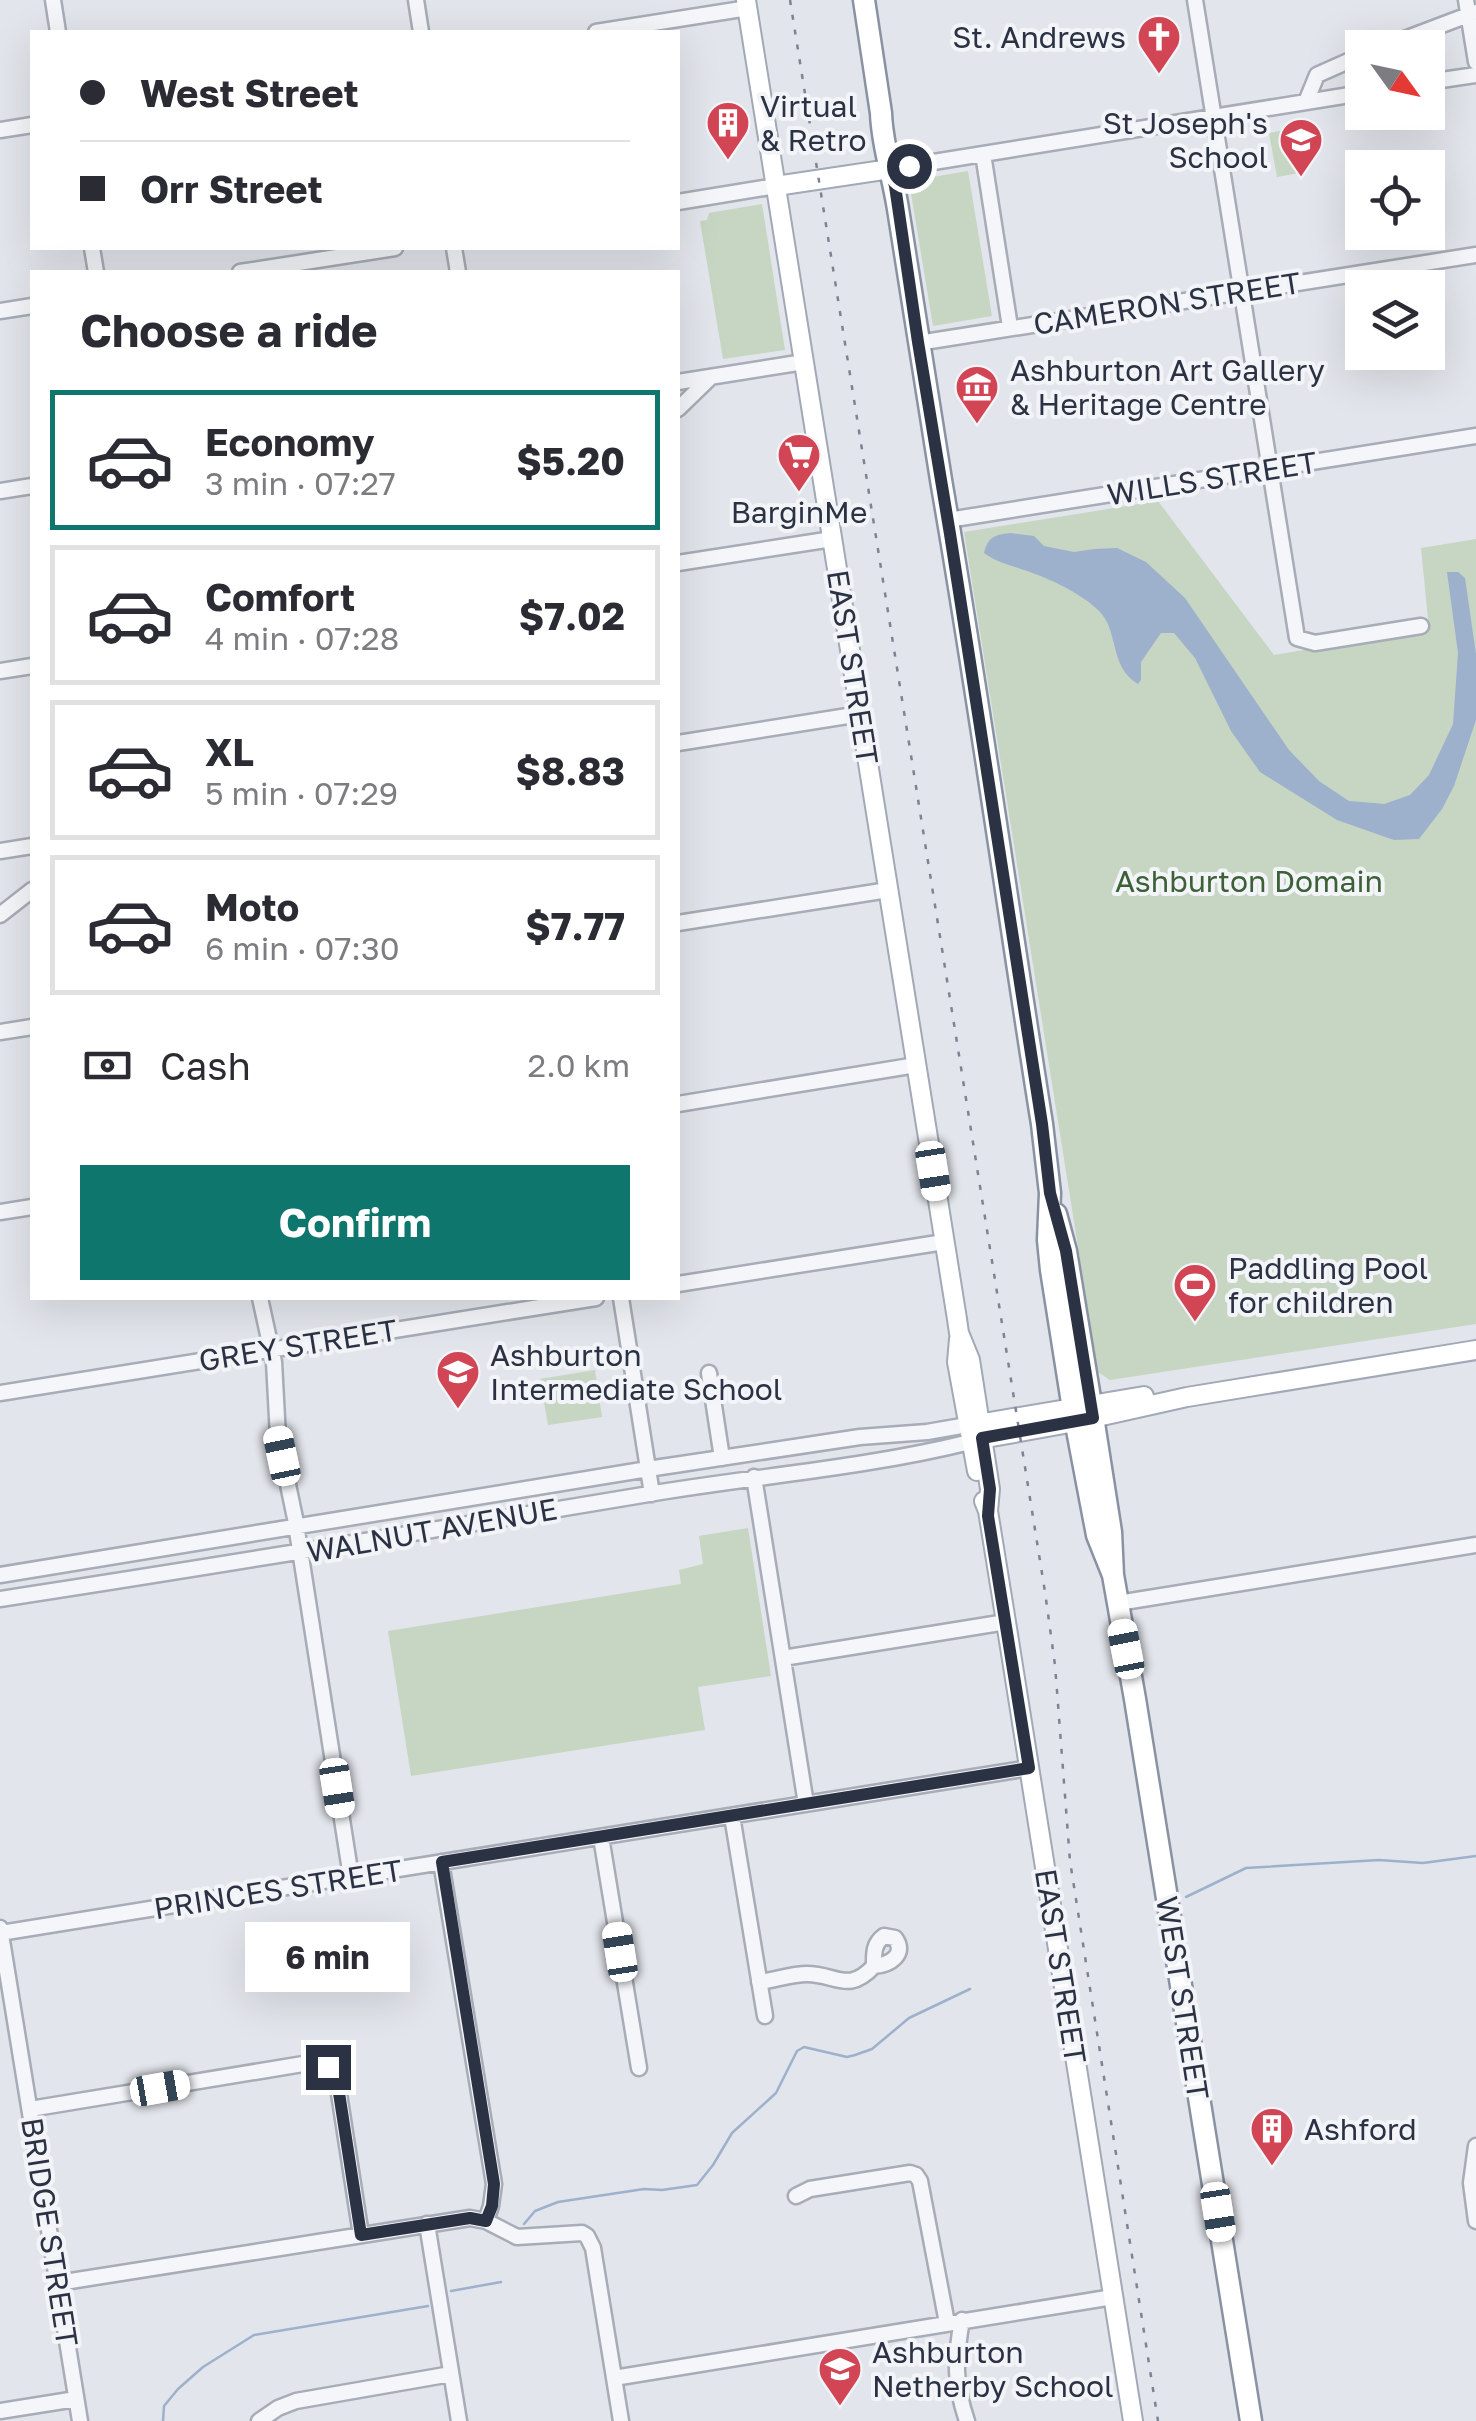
<!DOCTYPE html>
<meta charset="utf-8">
<style>
:root{--surface:#fff;--page:#f2f2f3;--text:#2b2b33;--muted:#7c7c81;--line:#e1e1e2;--accent:#0f766e}
body{margin:0;font-family:"Golos Text",sans-serif;background:var(--page);color:var(--text);height:100vh;display:flex;flex-direction:column;font-size:38px;white-space:nowrap}
*{box-sizing:border-box;margin:0}
p{font-size:32px;color:var(--muted)}
.icon{flex:none;width:55px;height:55px;fill:none;stroke:currentColor;stroke-width:2;stroke-linecap:round;stroke-linejoin:round}
.map{position:relative;flex:1;overflow:hidden}
.panel{position:absolute;left:30px;top:270px;width:650px;height:1030px;display:flex;flex-direction:column;background:var(--surface);border-radius:0px;box-shadow:0 10px 40px #0002}
.panel>*{flex:none}
.hud{position:absolute;left:30px;top:30px;width:650px;height:220px;border-radius:0px;box-shadow:0 10px 40px #0002;display:grid;align-content:center;height:220px;padding:0 50px;background:var(--surface)}
.needle{width:65px;rotate:123deg}
.buttons{position:absolute;left:1345px;top:30px;display:grid;gap:20px}
.buttons a{display:grid;place-items:center;width:100px;height:100px;border-radius:0px;background:var(--surface);box-shadow:0 10px 40px #0002;font-size:50px}
.end{position:absolute;width:45px;height:45px;margin:-22px;border:12px solid #2a3244;background:#fff;box-shadow:0 0 0 5px #fff}
.from{border-radius:50%}
.bubble{position:absolute;height:70px;border-radius:0px;background:var(--surface);box-shadow:0 10px 40px #0002;font-size:32px;font-weight:700;line-height:70px;text-align:center}
.car{position:absolute;width:30px;height:60px;margin:-30px -15px;border-radius:12px;box-shadow:0 0 8px 2px #0007;background:linear-gradient(#fff 24%,#345 0 40%,#fff 0 76%,#345 0 86%,#fff 0)}
.hud b{display:flex;align-items:center;gap:35px;height:95px;font-size:38px}
.hud b+b{border-top:2px solid var(--line)}
.hud i{width:25px;height:25px;background:var(--text)}
ul{padding:0;list-style:none}
li{display:flex;align-items:center;gap:30px;height:140px;margin:0 20px 15px;padding:0 30px;border:5px solid var(--line);border-radius:0px}
li div{flex:1}
li b{display:block;font-size:38px}
li em{font-style:normal;font-weight:700}
li.selected{border-color:var(--accent)}
li>.icon{width:90px;height:90px;stroke-width:1.5}
h2{padding:0 50px;font-size:45px;line-height:120px}
.pay{display:flex;align-items:center;gap:25px;height:110px;padding:0 50px;font-size:38px}
.pay p{margin-inline-start:auto}
.button{display:flex;gap:20px;margin-top:auto;padding:20px 50px}
.button a{flex:1;height:115px;border-radius:0px;background:var(--accent);color:#fff;font-size:40px;font-weight:700;line-height:115px;text-align:center}
.map>svg:first-child{display:block}
.green{fill:#c7d5c3}
.water{fill:#9db1cc}
.lines{fill:none;stroke-linecap:round;stroke-linejoin:round}
.stream{stroke:#9db1cc;stroke-width:2.5}
.minor-casing{stroke:#a7acb6;stroke-width:19}
.major-casing{stroke:#a1a9b7;stroke-width:22}
.highway-casing{stroke:#8992a2;stroke-width:25}
.minor{stroke:#f5f6f9;stroke-width:14}
.major{stroke:#fff;stroke-width:18}
.highway{stroke:#fff;stroke-width:20}
.rail{stroke:#7b8495;stroke-width:2.5;stroke-dasharray:5 10;stroke-linecap:butt}
.route{stroke:#2a3244;stroke-width:12}
.labels{text-anchor:middle;dominant-baseline:central;stroke-width:8;stroke-linejoin:round;paint-order:stroke}
.poi-label{font-size:30px;fill:#2a3244;stroke:#f2f4f8;text-anchor:start}
.street-label{font-size:30px;fill:#2a3244;stroke:#f2f4f8}
.park-label{font-size:30px;fill:#3c6037;stroke:#f2f4f8}
</style>
<div class="map">
<svg width="1476" height="2421" viewBox="0 0 1476 2421">
<rect width="100%" height="100%" fill="#e2e5eb"/>
<path class="green" d="M1291,129L1299,173L1277,177L1269,133Z
M968,171L992,316L933,326L909,181Z
M762,204L785,350L723,359L700,221L707,220L709,213Z
M1158,501L1274,655L1429,629L1421,548L1476,539V1324L1110,1380L1098,1372L964,532Z
M595,1370L602,1417L548,1425L540,1379Z
M748,1528L771,1676L698,1687L705,1730L411,1776L388,1631L681,1584L679,1570L703,1564L699,1536Z"/>
<path class="water" d="M1010,533L1034,536L1044,546L1074,552L1094,549L1117,548L1146,562L1185,598L1289,750L1319,781L1349,801L1374,803L1384,804L1410,795L1429,775L1453,724L1458,653L1447,572H1458L1465,578L1476,654V720L1454,786L1442,809L1419,839L1394,840L1337,820L1260,772L1231,731L1195,658L1174,633H1161L1141,662V680L1138,684C1108,666 1120,630 1098,610C1078,591 1046,577 1021,569C1007,564 996,562 984,553C988,537 994,535 1010,533Z"/>
<g class="lines">
<path class="stream" d="M1186,1897L1246,1868L1379,1860L1423,1863L1476,1856
M524,2224L535,2211L558,2202L644,2189L662,2190L697,2185L713,2165L732,2133L776,2093L797,2051L804,2047L847,2057L855,2055L872,2049L909,2018L970,1989
M451,2291L501,2282
M163,2421L164,2406L178,2389L203,2367L254,2335L428,2306"/>
<defs>
<path id="minor" d="M53,0L58,32
M416,0L421,32
M1195,0L1297,638L1315,643L1421,626
M1466,0L1476,62
M596,32L748,8
M1381,48L1476,12
M1428,82L1476,75
M1306,102L1317,75L1362,55
M0,130L32,125
M983,154L1010,327
M890,169L1362,93
M678,202L776,186
M92,248L96,272
M454,248L458,272
M240,272L395,248
M0,311L32,306
M918,343L1476,255
M678,382L804,362
M678,409L710,378
M0,491L32,486
M948,520L1476,436
M678,563L832,539
M0,671L32,666
M678,743L860,714
M0,851L32,846
M0,915L32,890
M678,923L888,890
M0,1032L32,1027
M678,1104L916,1065
M0,1212L32,1207
M678,1284L944,1242
M260,1298L274,1362L278,1437L295,1518L351,1877
M621,1298L652,1494
M709,1373L722,1458
M0,1393L596,1298
M754,1477L806,1804
M0,1575L648,1469L860,1437L927,1432L967,1425
M0,1599C217,1566 433,1530 649,1494C756,1476 865,1468 970,1442
M1118,1603L1476,1545
M783,1658L1006,1622
M732,1816L765,2016
M601,1837L639,2068
M441,1862L494,2184L491,2206L486,2221
M0,1928L80,2421
M0,1933L1029,1768
M759,1982C775,1980 792,1974 807,1974C836,1974 848,1994 874,1966C874,1954 873,1944 884,1936L895,1938C907,1954 890,1965 874,1966
M30,2109L315,2062L328,2067L337,2081L361,2235
M1476,2146L1471,2183L1476,2221
M796,2196L810,2189L910,2173L916,2175L920,2181L947,2323
M427,2224L459,2421
M58,2283L470,2218L486,2221L517,2237L582,2233L587,2236L593,2248L621,2421
M962,2320C955,2359 954,2383 967,2421
M614,2378L1113,2297
M0,2411L76,2399
M259,2421L278,2408L296,2401L451,2374"/>
<path id="major" d="M746,0L957,1319L959,1333L970,1360L990,1489L988,1511
M776,186L890,169
M959,1339L957,1362L977,1471
M972,1425L1144,1396
M975,1440L1075,1422L1187,1397L1476,1350
M984,1501L988,1511L1006,1622L1133,2421"/>
<path id="highway" d="M864,0L881,113C882,146 893,176 898,209C912,302 927,394 942,486C979,698 1008,911 1042,1124L1050,1193L1048,1240L1051,1270L1073,1409L1097,1535L1113,1575
M1056,1214L1066,1251L1091,1404L1111,1532L1113,1575L1135,1699L1251,2421"/>
</defs>
<use href="#minor" class="minor-casing"/>
<use href="#major" class="major-casing"/>
<use href="#highway" class="highway-casing"/>
<use href="#minor" class="minor"/>
<use href="#major" class="major"/>
<use href="#highway" class="highway"/>
<path class="rail" d="M790,0L1045,1592L1055,1665L1070,1861L1158,2421"/>
</g>
<g class="lines">
<path class="route" d="M328,2067L337,2080L361,2235L470,2218L486,2221L492,2206L494,2184L442,1862L1029,1768L988,1516L990,1489L982,1438L1093,1418L1066,1251L1050,1193L1042,1124L950,534L918,342L895,186L890,168L909,166"/>
</g>
<defs>
<symbol id="church-pin" viewBox="-11 -11 22 30"><path d="M0 17L-7.5 6A9.5 9.5 0 1 1 7.5 6Z" fill="#d24554" stroke="#f2f4f8"/><path d="M-1.2-6h2.4v3.5h3.3v2.4h-3.3V6h-2.4V-.1h-3.3v-2.4h3.3Z" fill="#fff"/></symbol>
<symbol id="building-pin" viewBox="-11 -11 22 30"><path d="M0 17L-7.5 6A9.5 9.5 0 1 1 7.5 6Z" fill="#d24554" stroke="#f2f4f8"/><path d="M-4-6H4V6H1V3H-1V6H-4ZM-2.5-4.3h1.7v1.8h-1.7ZM.8-4.3h1.7v1.8H.8ZM-2.5-1h1.7V.8h-1.7ZM.8-1h1.7V.8H.8Z" fill="#fff"/></symbol>
<symbol id="school-pin" viewBox="-11 -11 22 30"><path d="M0 17L-7.5 6A9.5 9.5 0 1 1 7.5 6Z" fill="#d24554" stroke="#f2f4f8"/><path d="M0-5L7-2L0 1L-7-2ZM-4 1L0 2.5L4 1V4Q0 6-4 4Z" fill="#fff"/></symbol>
<symbol id="museum-pin" viewBox="-11 -11 22 30"><path d="M0 17L-7.5 6A9.5 9.5 0 1 1 7.5 6Z" fill="#d24554" stroke="#f2f4f8"/><path d="M0-6L6-3V-2H-6V-3ZM-5-1h2V3h-2ZM-1-1h2V3h-2ZM3-1h2V3H3ZM-6 4H6V6H-6Z" fill="#fff"/></symbol>
<symbol id="supermarket-pin" viewBox="-11 -11 22 30"><path d="M0 17L-7.5 6A9.5 9.5 0 1 1 7.5 6Z" fill="#d24554" stroke="#f2f4f8"/><path d="M-6-5.5h2.5l.6 2H6L4.5 2H-2.5L-4.4-4H-6ZM-1.5 3.2a1.3 1.3 0 1 0 .1 0ZM3 3.2a1.3 1.3 0 1 0 .1 0Z" fill="#fff"/></symbol>
<symbol id="stadium-pin" viewBox="-11 -11 22 30"><path d="M0 17L-7.5 6A9.5 9.5 0 1 1 7.5 6Z" fill="#d24554" stroke="#f2f4f8"/><path d="M0-5a6.5 5 0 1 0 0 10a6.5 5 0 1 0 0-10ZM-3.5-1.8h7v3.6h-7Z" fill="#fff"/></symbol>
</defs>
<g fill-rule="evenodd">
<use href="#church-pin" x="1134" y="12" width="50" height="68"/>
<use href="#building-pin" x="703" y="98" width="50" height="68"/>
<use href="#school-pin" x="1276" y="115" width="50" height="68"/>
<use href="#museum-pin" x="952" y="362" width="50" height="68"/>
<use href="#supermarket-pin" x="774" y="430" width="50" height="68"/>
<use href="#stadium-pin" x="1170" y="1260" width="50" height="68"/>
<use href="#school-pin" x="433" y="1347" width="50" height="68"/>
<use href="#building-pin" x="1247" y="2104" width="50" height="68"/>
<use href="#school-pin" x="815" y="2344" width="50" height="68"/>
</g>
<g class="labels">
<g class="poi-label">
<text x="1126" y="37" text-anchor="end">St. Andrews</text>
<text x="760" y="106">Virtual<tspan x="760" dy="34">&amp; Retro</tspan></text>
<text x="1268" y="123" text-anchor="end">St Joseph's<tspan x="1268" dy="34">School</tspan></text>
<text x="1010" y="370">Ashburton Art Gallery<tspan x="1010" dy="34">&amp; Heritage Centre</tspan></text>
<text x="799" y="512" text-anchor="middle">BarginMe</text>
<text x="1228" y="1268">Paddling Pool<tspan x="1228" dy="34">for children</tspan></text>
<text x="490" y="1355">Ashburton<tspan x="490" dy="34">Intermediate School</tspan></text>
<text x="1304" y="2129">Ashford</text>
<text x="872" y="2352">Ashburton<tspan x="872" dy="34">Netherby School</tspan></text>
</g>
<g class="street-label">
<text transform="translate(1167 303) rotate(-9)">CAMERON STREET</text>
<text transform="translate(1212 478) rotate(-9)">WILLS STREET</text>
<text transform="translate(853 667) rotate(81)">EAST STREET</text>
<text transform="translate(298 1345) rotate(-9)">GREY STREET</text>
<text transform="translate(432 1530) rotate(-10)">WALNUT AVENUE</text>
<text transform="translate(278 1889) rotate(-9)">PRINCES STREET</text>
<text transform="translate(1061 1966) rotate(81)">EAST STREET</text>
<text transform="translate(1183 1998) rotate(81)">WEST STREET</text>
<text transform="translate(50 2232) rotate(81)">BRIDGE STREET</text>
</g>
<g class="park-label">
<text x="1249" y="881">Ashburton Domain</text>
</g>
</g>
</svg>
<div class="buttons">
<a><svg class="needle" viewBox="-14 -14 28 28"><path d="M0-13l5 13h-10z" fill="#e53935"/><path d="M0 13l5-13h-10z" fill="#7c7c81"/></svg></a>
<a><svg class="icon" aria-label="locate" viewBox="0 0 24 24"><circle cx="12" cy="12" r="6"/><path d="M12 2v4M12 18v4M2 12h4M18 12h4"/></svg></a>
<a><svg class="icon" aria-label="layers" viewBox="0 0 24 24"><path d="M12 4l9 5-9 5-9-5zM3 14l9 5 9-5"/></svg></a>
</div>
<i class="end from" style="left:909px;top:166px"></i>
<i class="end" style="left:328px;top:2067px"></i>
<div class="bubble" style="left:245px;top:1922px;width:165px">6 min</div>
<i class="car" style="left:933px;top:1171px;rotate:171deg"></i>
<i class="car" style="left:282px;top:1456px;rotate:348deg"></i>
<i class="car" style="left:1126px;top:1649px;rotate:349deg"></i>
<i class="car" style="left:337px;top:1788px;rotate:171deg"></i>
<i class="car" style="left:620px;top:1952px;rotate:351deg"></i>
<i class="car" style="left:160px;top:2088px;rotate:80deg"></i>
<i class="car" style="left:1218px;top:2212px;rotate:171deg"></i>
<div class="hud">
<b><i class="from"></i>West Street</b>
<b><i></i>Orr Street</b>
</div>
<section class="panel">
<h2>Choose a ride</h2>
<ul>
<li class="selected"><svg class="icon" aria-label="car" viewBox="0 0 24 24"><path d="M5 17H2v-5l4-1 3-4h7l3 4 3 1v5h-3M9 17h6M6 11h13"/><circle cx="7" cy="17" r="2"/><circle cx="17" cy="17" r="2"/></svg><div><b>Economy</b><p>3 min · 07:27</p></div><em>$5.20</em></li>
<li><svg class="icon" aria-label="car" viewBox="0 0 24 24"><path d="M5 17H2v-5l4-1 3-4h7l3 4 3 1v5h-3M9 17h6M6 11h13"/><circle cx="7" cy="17" r="2"/><circle cx="17" cy="17" r="2"/></svg><div><b>Comfort</b><p>4 min · 07:28</p></div><em>$7.02</em></li>
<li><svg class="icon" aria-label="car" viewBox="0 0 24 24"><path d="M5 17H2v-5l4-1 3-4h7l3 4 3 1v5h-3M9 17h6M6 11h13"/><circle cx="7" cy="17" r="2"/><circle cx="17" cy="17" r="2"/></svg><div><b>XL</b><p>5 min · 07:29</p></div><em>$8.83</em></li>
<li><svg class="icon" aria-label="car" viewBox="0 0 24 24"><path d="M5 17H2v-5l4-1 3-4h7l3 4 3 1v5h-3M9 17h6M6 11h13"/><circle cx="7" cy="17" r="2"/><circle cx="17" cy="17" r="2"/></svg><div><b>Moto</b><p>6 min · 07:30</p></div><em>$7.77</em></li>
</ul>
<div class="pay"><svg class="icon" aria-label="cash" viewBox="0 0 24 24"><path d="M3 7h18v10H3z"/><circle cx="12" cy="12" r="2"/></svg>Cash<p>2.0 km</p></div>
<div class="button"><a>Confirm</a></div>
</section>
</div>
